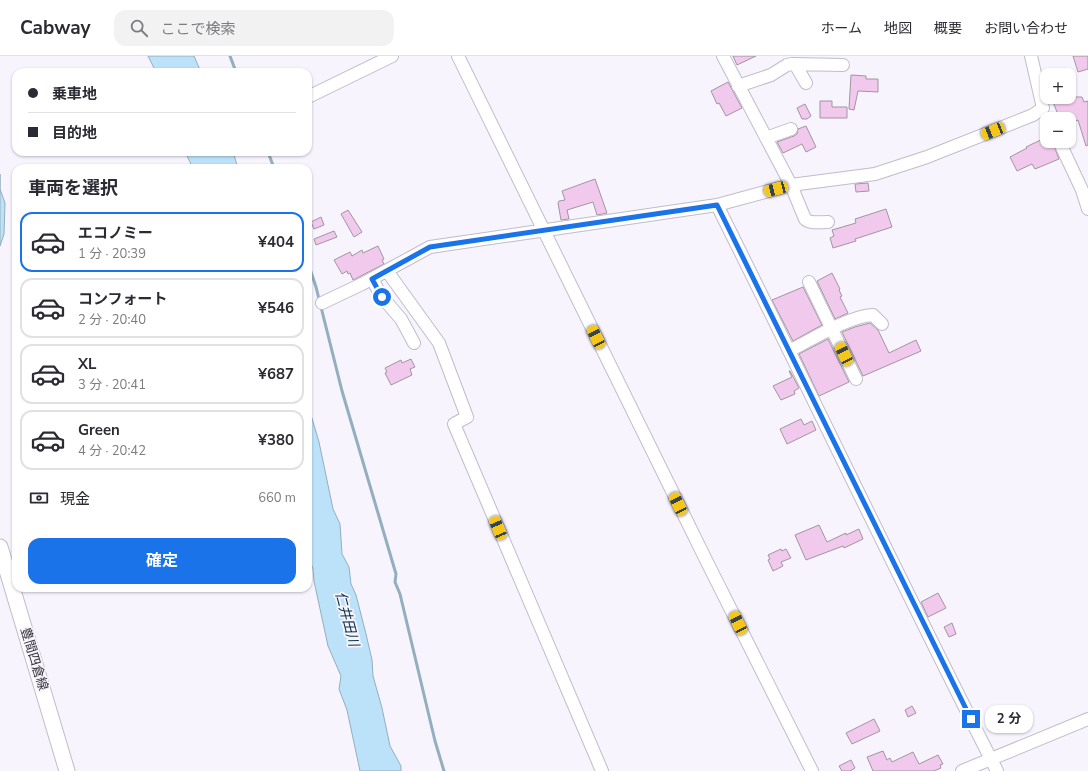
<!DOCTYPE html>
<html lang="ja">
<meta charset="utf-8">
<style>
:root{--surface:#fff;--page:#f2f2f3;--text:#2b2b33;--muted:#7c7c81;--line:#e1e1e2;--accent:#1a73e8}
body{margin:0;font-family:"Nunito Sans","Noto Sans JP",sans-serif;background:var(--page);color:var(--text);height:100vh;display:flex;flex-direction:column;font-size:15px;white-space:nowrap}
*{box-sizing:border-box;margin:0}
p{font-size:13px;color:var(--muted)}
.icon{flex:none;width:22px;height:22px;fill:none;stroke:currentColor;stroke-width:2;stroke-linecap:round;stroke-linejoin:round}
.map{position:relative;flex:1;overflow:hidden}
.side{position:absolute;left:12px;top:108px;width:300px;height:428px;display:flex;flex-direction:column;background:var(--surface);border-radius:12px;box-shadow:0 1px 3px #0004}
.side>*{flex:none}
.top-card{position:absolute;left:12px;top:12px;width:300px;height:88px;border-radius:12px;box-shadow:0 1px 3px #0004;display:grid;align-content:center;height:88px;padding:0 16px;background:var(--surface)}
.tools{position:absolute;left:1040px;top:12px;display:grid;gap:8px}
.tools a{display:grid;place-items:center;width:36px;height:36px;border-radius:8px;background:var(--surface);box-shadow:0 1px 3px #0004;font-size:20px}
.end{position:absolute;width:18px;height:18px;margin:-9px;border:5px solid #1a73e8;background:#fff;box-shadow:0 0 0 2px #fff}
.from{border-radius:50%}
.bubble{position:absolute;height:28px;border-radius:12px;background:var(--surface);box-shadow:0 1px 3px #0004;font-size:13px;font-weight:700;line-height:28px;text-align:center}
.car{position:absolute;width:12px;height:24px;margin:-12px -6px;border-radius:5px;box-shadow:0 0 3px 1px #0007;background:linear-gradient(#f5c518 24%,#345 0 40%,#f5c518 0 76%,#345 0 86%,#f5c518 0)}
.top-card b{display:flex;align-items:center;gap:14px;height:38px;font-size:15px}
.top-card b+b{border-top:1px solid var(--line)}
.top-card i{width:10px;height:10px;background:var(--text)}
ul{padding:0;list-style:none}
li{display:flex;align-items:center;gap:12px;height:60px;margin:0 8px 6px;padding:0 8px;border:2px solid var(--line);border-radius:12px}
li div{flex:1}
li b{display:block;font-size:15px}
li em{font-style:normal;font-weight:700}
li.current{border-color:var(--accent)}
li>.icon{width:36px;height:36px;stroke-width:1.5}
h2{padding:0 16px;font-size:18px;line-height:48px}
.pay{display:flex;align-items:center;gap:10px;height:44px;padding:0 16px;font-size:15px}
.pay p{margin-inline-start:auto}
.action{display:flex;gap:8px;margin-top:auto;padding:8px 16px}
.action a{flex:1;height:46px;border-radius:12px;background:var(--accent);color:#fff;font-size:16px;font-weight:700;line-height:46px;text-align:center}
header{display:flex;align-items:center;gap:24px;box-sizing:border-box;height:56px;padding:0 20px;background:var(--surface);border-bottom:1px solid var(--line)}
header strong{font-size:19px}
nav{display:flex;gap:22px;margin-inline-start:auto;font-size:14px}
.search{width:280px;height:36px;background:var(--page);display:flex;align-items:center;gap:10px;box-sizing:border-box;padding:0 14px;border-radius:12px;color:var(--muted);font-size:15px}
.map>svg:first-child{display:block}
.water{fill:#bce2f9;stroke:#93aebf}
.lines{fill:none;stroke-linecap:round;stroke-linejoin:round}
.stream{stroke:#93aebf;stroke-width:3}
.building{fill:#f1c9ec;stroke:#a1959f}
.minor-casing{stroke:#c0bcca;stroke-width:14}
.major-casing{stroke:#c0bcca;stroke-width:17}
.minor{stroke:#fff;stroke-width:12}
.major{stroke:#fff;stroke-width:15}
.route{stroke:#1a73e8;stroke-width:5}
.labels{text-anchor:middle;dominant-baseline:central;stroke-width:3.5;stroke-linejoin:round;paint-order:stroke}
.street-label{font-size:13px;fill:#343338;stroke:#f7f4fd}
.water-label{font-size:14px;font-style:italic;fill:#062f43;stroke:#f7f4fd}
</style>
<header>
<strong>Cabway</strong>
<div class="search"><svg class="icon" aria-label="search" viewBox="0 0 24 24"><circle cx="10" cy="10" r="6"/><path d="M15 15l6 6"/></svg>ここで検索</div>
<nav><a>ホーム</a><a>地図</a><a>概要</a><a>お問い合わせ</a></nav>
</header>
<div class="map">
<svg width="1088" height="715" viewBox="0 0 1088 715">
<rect width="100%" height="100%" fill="#f7f4fd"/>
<path class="water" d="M148,0H194L201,16H156Z
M185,96H233L238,112H193Z
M0,118V133L5,147L4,178L0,190Z
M308,349L319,386L333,453L340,468L342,498L349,511L351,528L356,539L366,578L372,604L373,620L382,652L390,690L401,710V715H360L347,654L339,633L341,620L328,590L314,525L313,513L308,500Z"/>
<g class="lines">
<path class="stream" d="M230,0L236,16
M268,96L274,112
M308,207L316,231L342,335L396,518L395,526L400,538L435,685L444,715"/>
</g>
<path class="building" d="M733,0H756L737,9Z
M1073,0H1088V13L1078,16Z
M851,19L866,20V23H878V36L858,35L854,54L849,53Z
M728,26L742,52L726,60L719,47L717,48L711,35Z
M1051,41H1082L1084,46L1088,45V89L1086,90L1078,64L1073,66L1071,63H1067L1065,58L1059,61Z
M820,45H832V51H847V62H820Z
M805,48L811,60L807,63H802L797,52Z
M806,70L816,91L806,96L802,88L783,97L777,86L794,80L797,78L798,73Z
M1047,81V85H1052L1059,103L1035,113L1032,108L1017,115L1010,101L1027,92L1026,91Z
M595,123L607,157L597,159L593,146L567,154L569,163L561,164L558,147L559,145L565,144L562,135Z
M868,127L869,135L856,136L855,128Z
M886,153L892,171L855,183L856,185L833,192L830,182L834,180L832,174L856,167L855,163Z
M348,154L362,176L354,181L341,158Z
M321,161L324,169L314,173L311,166Z
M334,175L337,181L316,189L314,183Z
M378,190L384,203L382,204L384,208L353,224L350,217L348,218L347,215L342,218L334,204L350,196L352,200L362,194L363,197Z
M832,217L840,233L839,234L842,240L840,241L848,257L835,263L817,225Z
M803,231L822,269L793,285L772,244Z
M870,267L878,274L889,297L916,284L921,295L863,320L842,276L855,271Z
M828,283L849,326L819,340L799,298Z
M411,303L415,311L410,313L412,319L391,329L385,317L387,316L385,312L401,304L402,307Z
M789,315H790L799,332L794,335L795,338L781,344L773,330L792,321Z
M801,363L804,369L812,365L816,374L787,388L780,373Z
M819,469L827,486L846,477V479L859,473L863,483L844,492L843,490L806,504L795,479Z
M781,493L782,495L786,493L791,502L781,506L783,510L773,515L768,504L770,503L768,499Z
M938,537L946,552L928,561L921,546Z
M952,567L956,578L949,581L944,571Z
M912,650L916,657L908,661L905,654Z
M874,663L880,675L852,688L846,677Z
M883,695L887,704L890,702L892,706L913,696L919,708L938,699L943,708L940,709L941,712L934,715H873L867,701Z
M851,704L855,712L850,715H842L839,710Z"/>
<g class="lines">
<defs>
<path id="minor" d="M458,0L706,504L812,715
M723,0L791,129L805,163C810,168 821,166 828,166
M795,8L806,27
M738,30L771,19L787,9L792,8L843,9
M308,41L392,0
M766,82L791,73
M1059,85L1082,134L1088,153
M717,149C811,337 901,527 997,715
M387,215L439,287L467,361L454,368L602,715
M372,223L382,241L401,263L414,287
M809,226L856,323
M322,247L362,228L430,191L717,149L791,129L875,118L927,101L1033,59L1043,52L1031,0
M789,295C811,284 849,260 873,259L882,268
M962,715L1088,663"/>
<path id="major" d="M0,491L67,715"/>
</defs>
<use href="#minor" class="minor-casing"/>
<use href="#major" class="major-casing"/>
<use href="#minor" class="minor"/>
<use href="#major" class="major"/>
</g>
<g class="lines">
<path class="route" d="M382,241L372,223L430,191L717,149L971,663"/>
</g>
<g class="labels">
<g class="street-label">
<text transform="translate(34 603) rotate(73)">豊間四倉線</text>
</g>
<g class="water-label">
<text transform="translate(347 563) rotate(75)">仁井田川</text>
</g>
</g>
</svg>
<div class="tools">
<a>+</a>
<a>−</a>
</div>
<i class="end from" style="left:382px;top:241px"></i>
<i class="end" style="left:971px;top:663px"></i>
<div class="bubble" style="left:985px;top:649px;width:48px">2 分</div>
<i class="car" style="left:993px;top:75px;rotate:248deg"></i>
<i class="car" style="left:776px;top:133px;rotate:255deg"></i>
<i class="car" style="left:596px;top:281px;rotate:334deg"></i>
<i class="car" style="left:844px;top:298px;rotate:334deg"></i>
<i class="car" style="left:678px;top:448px;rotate:334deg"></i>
<i class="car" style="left:498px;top:472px;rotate:337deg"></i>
<i class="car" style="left:738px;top:567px;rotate:334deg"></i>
<div class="top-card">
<b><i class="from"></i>乗車地</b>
<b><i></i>目的地</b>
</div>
<section class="side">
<h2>車両を選択</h2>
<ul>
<li class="current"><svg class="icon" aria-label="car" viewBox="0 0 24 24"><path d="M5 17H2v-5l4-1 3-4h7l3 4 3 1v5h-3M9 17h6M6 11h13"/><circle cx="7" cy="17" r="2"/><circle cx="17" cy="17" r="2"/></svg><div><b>エコノミー</b><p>1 分 · 20:39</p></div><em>¥404</em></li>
<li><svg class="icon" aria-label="car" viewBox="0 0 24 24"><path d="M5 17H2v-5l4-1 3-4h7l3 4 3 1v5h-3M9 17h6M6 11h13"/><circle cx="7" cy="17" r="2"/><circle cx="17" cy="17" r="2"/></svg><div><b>コンフォート</b><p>2 分 · 20:40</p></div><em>¥546</em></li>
<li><svg class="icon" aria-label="car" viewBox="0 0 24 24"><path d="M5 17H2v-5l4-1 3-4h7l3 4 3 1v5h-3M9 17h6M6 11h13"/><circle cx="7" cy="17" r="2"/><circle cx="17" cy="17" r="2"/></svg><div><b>XL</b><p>3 分 · 20:41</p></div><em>¥687</em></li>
<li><svg class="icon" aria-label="car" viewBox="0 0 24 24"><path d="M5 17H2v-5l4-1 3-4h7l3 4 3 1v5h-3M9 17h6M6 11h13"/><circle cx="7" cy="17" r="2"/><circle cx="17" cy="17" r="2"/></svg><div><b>Green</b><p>4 分 · 20:42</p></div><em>¥380</em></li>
</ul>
<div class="pay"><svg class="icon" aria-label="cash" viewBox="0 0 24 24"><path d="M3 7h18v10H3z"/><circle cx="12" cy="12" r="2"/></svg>現金<p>660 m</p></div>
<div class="action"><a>確定</a></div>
</section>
</div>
